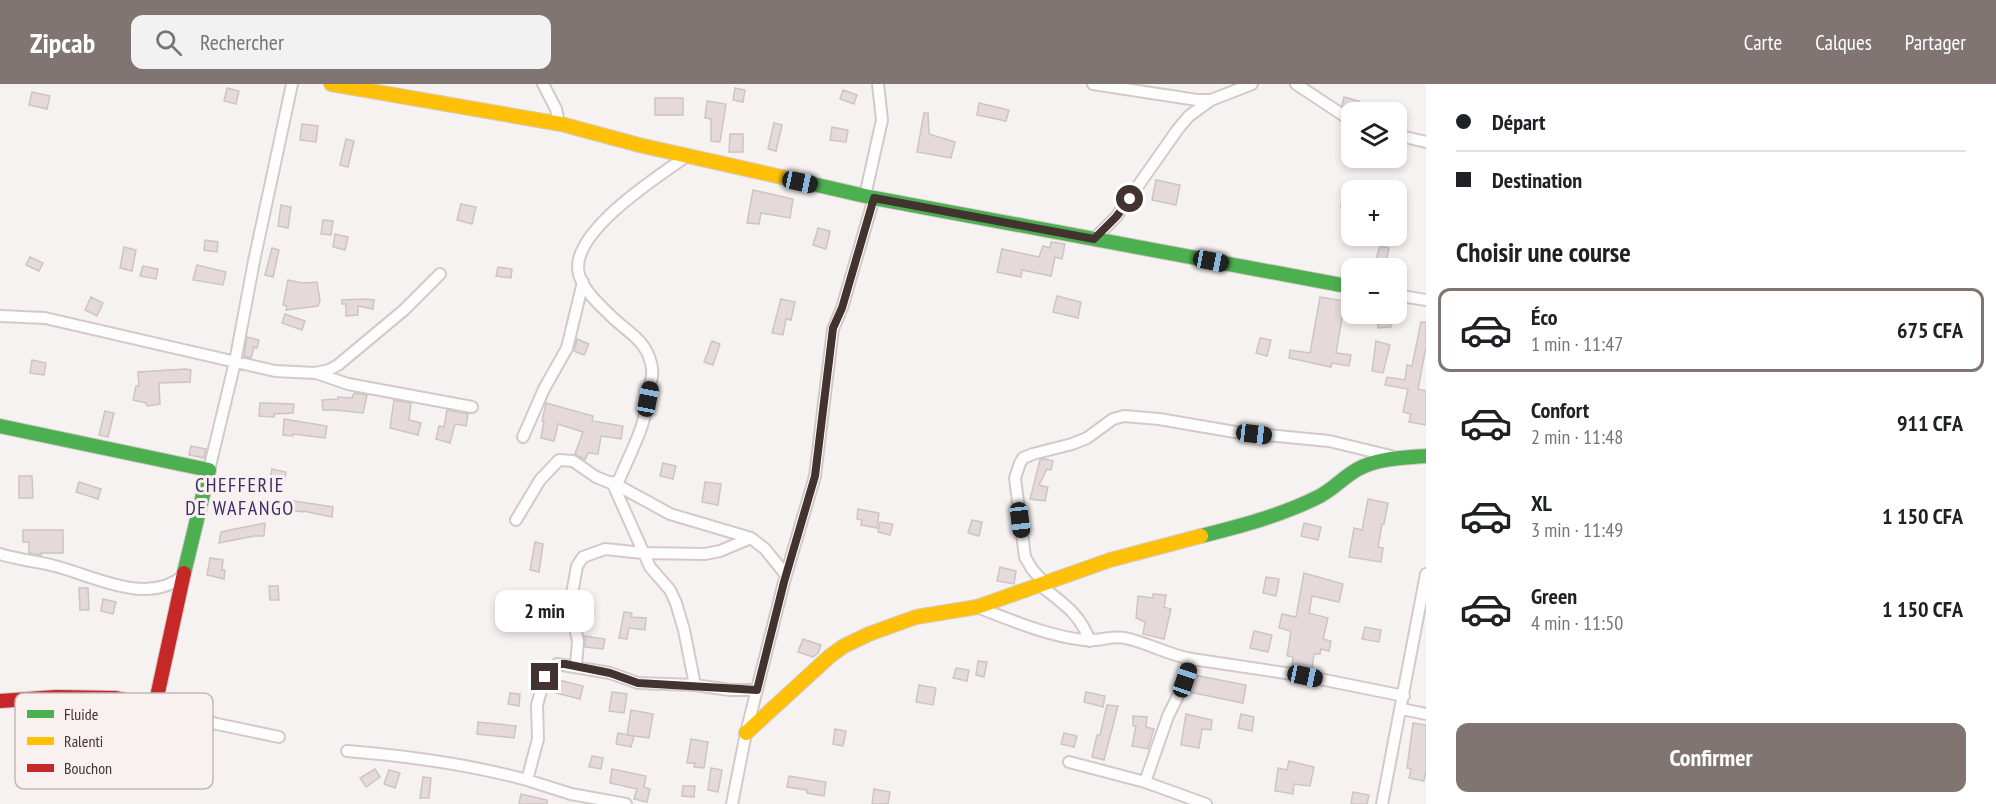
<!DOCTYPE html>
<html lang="fr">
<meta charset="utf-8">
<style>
:root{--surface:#fff;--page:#f2f2f2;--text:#202124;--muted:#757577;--line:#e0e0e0;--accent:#817574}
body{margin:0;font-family:"PT Sans Narrow",sans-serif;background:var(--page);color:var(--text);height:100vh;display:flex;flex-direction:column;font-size:22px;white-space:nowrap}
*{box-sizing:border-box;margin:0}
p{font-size:20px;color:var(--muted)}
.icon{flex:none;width:33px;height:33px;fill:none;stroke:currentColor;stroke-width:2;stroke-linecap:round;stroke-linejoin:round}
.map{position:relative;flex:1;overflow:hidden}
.drawer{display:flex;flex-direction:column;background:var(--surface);width:570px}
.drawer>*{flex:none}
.banner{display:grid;align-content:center;height:132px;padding:0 30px;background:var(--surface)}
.buttons{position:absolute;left:1341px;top:18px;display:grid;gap:12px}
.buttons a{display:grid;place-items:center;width:66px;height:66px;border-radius:12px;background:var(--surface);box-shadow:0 3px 9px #0003;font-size:30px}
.end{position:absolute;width:27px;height:27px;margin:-14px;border:8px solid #423230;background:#fff;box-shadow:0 0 0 3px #fff}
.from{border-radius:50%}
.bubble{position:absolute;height:42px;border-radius:12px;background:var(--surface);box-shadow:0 3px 9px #0003;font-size:20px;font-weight:800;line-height:42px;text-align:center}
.car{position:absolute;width:18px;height:36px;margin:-18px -9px;border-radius:8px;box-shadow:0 0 4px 2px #0007;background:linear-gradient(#222 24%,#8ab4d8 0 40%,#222 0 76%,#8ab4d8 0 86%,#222 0)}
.banner b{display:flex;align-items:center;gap:21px;height:57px;font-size:22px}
.banner b+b{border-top:2px solid var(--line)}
.banner i{width:15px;height:15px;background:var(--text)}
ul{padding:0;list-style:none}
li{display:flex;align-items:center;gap:18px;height:84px;margin:0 12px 9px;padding:0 18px;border:3px solid transparent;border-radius:12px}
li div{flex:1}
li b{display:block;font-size:22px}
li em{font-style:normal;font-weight:800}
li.on{border-color:var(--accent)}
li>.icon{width:54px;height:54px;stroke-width:1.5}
h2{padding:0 30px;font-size:27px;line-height:72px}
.action{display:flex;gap:12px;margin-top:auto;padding:12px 30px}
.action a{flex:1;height:69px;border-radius:12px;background:var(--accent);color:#fff;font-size:24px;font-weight:800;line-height:69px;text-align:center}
header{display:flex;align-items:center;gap:36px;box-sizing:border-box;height:84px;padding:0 30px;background:var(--accent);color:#fff}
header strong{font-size:28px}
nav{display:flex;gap:33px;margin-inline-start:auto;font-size:21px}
.search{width:420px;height:54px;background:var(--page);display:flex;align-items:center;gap:15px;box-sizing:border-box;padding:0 21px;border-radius:12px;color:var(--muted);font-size:22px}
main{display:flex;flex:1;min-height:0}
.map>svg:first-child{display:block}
.building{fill:#e5d9da;stroke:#cdc4c4;stroke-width:1.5}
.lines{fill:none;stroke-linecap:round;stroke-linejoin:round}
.street-casing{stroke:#d3cac8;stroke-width:14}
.fast-casing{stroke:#d3cac8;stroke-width:16}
.slow-casing{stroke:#d3cac8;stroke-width:16}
.jam-casing{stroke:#d3cac8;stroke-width:16}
.street{stroke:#fefdfd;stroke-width:10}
.fast{stroke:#4caf50;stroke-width:14}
.slow{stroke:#ffc107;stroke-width:14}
.jam{stroke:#c62828;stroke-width:14}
.route{stroke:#423230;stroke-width:8}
.labels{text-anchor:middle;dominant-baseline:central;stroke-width:6;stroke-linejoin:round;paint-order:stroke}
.quarter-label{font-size:20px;letter-spacing:1.5px;fill:#3d2d68;stroke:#f9f1f0}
.key{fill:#f9f1f0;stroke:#c2b8b6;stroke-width:1.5}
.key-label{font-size:16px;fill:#423230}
</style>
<header>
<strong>Zipcab</strong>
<div class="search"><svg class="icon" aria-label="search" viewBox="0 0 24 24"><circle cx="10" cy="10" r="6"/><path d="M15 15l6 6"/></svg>Rechercher</div>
<nav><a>Carte</a><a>Calques</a><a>Partager</a></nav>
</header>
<main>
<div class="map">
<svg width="1426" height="720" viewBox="0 0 1426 720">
<rect width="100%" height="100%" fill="#f7f2f2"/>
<path class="building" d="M227,4L239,7L236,20L224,17Z
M735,4L745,6L743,18L733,16Z
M843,6L857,11L854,20L840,15Z
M32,8L50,12L47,25L29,21Z
M1344,13L1359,17L1356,28L1342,21Z
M655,14H683V31H655Z
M707,17L726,20L720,58L711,57V35L705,34Z
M979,19L1009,26L1006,37L977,31Z
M924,29H928L929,50L955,58L951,74L917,68Z
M774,39L782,41L776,67L768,65Z
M302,40L318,42L316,58L300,56Z
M832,43L848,46L846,58L830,56Z
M730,50H743V68H729Z
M346,55L354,57L348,83L340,81Z
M1156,96L1180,101L1176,121L1152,116Z
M753,106L793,115L790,134L761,129L759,140L747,139Z
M1344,106L1352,108V125L1341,123Z
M461,120L476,123L472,140L457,136Z
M281,121L291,123L288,144L278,142Z
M323,136L333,137L331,151L321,150Z
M818,144L830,147L826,165L813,161Z
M335,150L348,153L345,166L333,163Z
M205,156L218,158L217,168L204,166Z
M1051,158L1065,160L1062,175L1055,173L1051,192L1022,186L1021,193L997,188L1002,165L1039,173L1043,162L1050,164Z
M1380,162L1389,164L1386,178L1376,175Z
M124,163L136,166L132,187L120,184Z
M272,164L279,166L273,193L265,191Z
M30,173L43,179L39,187L26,181Z
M197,181L226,188L223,201L193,196Z
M143,182L158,185L156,195L140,192Z
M498,183L512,185L511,194L496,192Z
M288,196L302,199L317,198L320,217L318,222L286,226L287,222L283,221Z
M1057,212L1081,218L1078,234L1053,228Z
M91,213L103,219L97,232L85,226Z
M1320,213L1345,217L1336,269L1351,271L1349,282L1332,279L1331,283L1289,274L1290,266L1310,269Z
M365,215L374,216L373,225L358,222V231L346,232V220H342V216Z
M781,215L795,218L791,236L786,235L783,251L772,249Z
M285,230L305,237L302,246L282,239Z
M1377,230H1390L1391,243L1378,244Z
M1421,238H1426V263L1418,305L1426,307V341L1409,338L1411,330L1403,328L1408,305L1385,301L1387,293L1405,296L1407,281L1412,282Z
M247,253L259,256L257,264L254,263L251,274L244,272Z
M1260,254L1271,256L1267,272L1256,269Z
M577,255L589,260L584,271L574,267Z
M712,257L720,260L713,281L704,278Z
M1376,257L1390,261L1383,289L1372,287Z
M32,276L46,279L44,291L30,289Z
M185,285L191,286L190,298L159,299L160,320L147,322L146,319L133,316L136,302H139L138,288Z
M354,309L367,311L363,329L335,326H323L322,316L338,315V313L352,314Z
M394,316L411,319L409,336L421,339L418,351L390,344Z
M260,319L294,320L293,329L274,330V333L259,332Z
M546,319L593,332L592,337L623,342L621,355L601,352L598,370L588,369L585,376L575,370L583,348L558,340L554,357L541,354L544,337H542Z
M447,326L468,330L466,342L455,340L450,359L436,355L439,342L444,343Z
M105,327L114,329L108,353L99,351Z
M284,335L327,342L325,354L293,350V352L283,351Z
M191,362L206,365L204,374L189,371Z
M1045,375L1053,377L1051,386L1047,385L1039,401L1048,403L1045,417L1030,415L1040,376Z
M663,379L676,382L673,395L660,392Z
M272,385L286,388L284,398L270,396Z
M19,392H32L33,414H19Z
M79,398L101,405L98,415L76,408Z
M705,398L721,400L718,421L702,418Z
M1368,415L1388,419L1384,440H1382L1378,463L1383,464L1381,478L1349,473L1354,444L1362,446Z
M287,416L333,423L332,433L303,427V428L287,426Z
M858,425L879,429L877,444L861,441L862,436L857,435Z
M972,436L982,438L979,452L968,449Z
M880,438L893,440L890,451L878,448Z
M265,439L264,452H254L219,459L221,448Z
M1304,439L1321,443L1318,456L1301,452Z
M23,446H63V469H41V471L29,469V458H23Z
M535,458L543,460L539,488L530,486Z
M210,474L223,476L222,486H225L224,495L207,491Z
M1000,483L1016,487L1014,500L997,497Z
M1304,489L1343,500L1339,518L1312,512L1309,529L1328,534L1323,555L1331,557L1329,567L1321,565L1320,570H1314L1312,586L1292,582L1293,573L1287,572L1291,547L1279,544L1282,530L1296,533Z
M1266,493L1279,495L1276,512L1263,509Z
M269,502H278L279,516H270Z
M79,504H88L89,526H80Z
M1153,510L1166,511L1164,523L1171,525L1164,555L1143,550L1145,538L1136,534L1138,512L1153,514Z
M580,511L592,514L589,527L579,525Z
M103,515L116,518L113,530L101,527Z
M624,528L632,529L631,533L646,534L645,546L629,544L627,555L619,554Z
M1365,543L1381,546L1379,558L1362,555Z
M1254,547L1272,551L1268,568L1250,564Z
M585,552L605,555L603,565L585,563Z
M803,555L821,561L818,569L813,573L798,568Z
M978,577L987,578L984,593L976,591Z
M956,584L969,586L967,597L953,594Z
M1194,591L1246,601L1243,619L1189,608Z
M555,595L583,602L580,615L552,608Z
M919,601L936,604L933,621L916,618Z
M612,608L627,610L624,629L609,627Z
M1086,608L1105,612L1103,623L1084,618Z
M510,609L520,610L519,622L508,620Z
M1107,621L1118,622L1104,676L1092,673L1097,651H1100Z
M631,626L653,630L649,654L627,651Z
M1186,630L1212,636L1211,646L1202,645L1199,664L1181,661Z
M1241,630L1254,633L1252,647L1238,644Z
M1133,632L1147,633L1146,643L1154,645L1148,665L1132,662L1136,642H1133Z
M478,638L516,642L514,654L477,650Z
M1413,639L1426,641V686L1424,697L1409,694L1411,685L1407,684Z
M835,645L846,647L843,662L833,660Z
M618,649L634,652L631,663L616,660Z
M1064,649L1077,652L1074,663L1061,660Z
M691,655L708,658L704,684L694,683L695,679H687Z
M592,672L603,674L601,685L589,683Z
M1289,677L1314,683L1310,702L1294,700L1293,710L1275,707L1278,684L1287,686Z
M711,684L722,686L718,708L708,706Z
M375,685L380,693L366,703L360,694Z
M612,685L646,692L644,703L650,705L647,718L634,715L637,705L610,699Z
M389,686L400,689L395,704L384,700Z
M789,692L826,698L824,712L807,709V706L787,703Z
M423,693L431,694L429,714H420Z
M683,702H695L694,713L682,712Z
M874,705L890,708L888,720H872Z
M1353,708L1369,711L1367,720H1351Z
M521,710L547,716V720H519Z"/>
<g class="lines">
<defs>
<path id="street" d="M543,0L556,25L559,39
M1093,0L1197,16H1211L1252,0
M1296,0L1352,37
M1396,51L1426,58
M687,72C657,93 577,144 578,184C579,203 599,220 611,232C628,249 645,255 651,279C654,289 651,297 649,306C647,317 646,328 643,338C637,359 625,380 617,401L670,430L751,454L765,465L786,491
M865,112L882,36L878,0
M1094,155L1116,133L1178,45L1189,32L1211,16
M1396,211L1426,216
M0,232L45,234L275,287L315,289L329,286L338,281L404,226L440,190
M316,289L348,300L472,323
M523,353L544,305L567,264L583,198
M209,386L235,278L254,177L292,0
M612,398L650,483L670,506L676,519L684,546L695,601L730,606H757
M516,436L540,396L559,376L573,377L596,393L616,401
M0,470C18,476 36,477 55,482C94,492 147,522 183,492
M1045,500L1032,485L1025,473L1015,394L1020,379L1023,374L1033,370L1072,360L1087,354L1113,335L1124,332L1159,335L1235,348L1329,357L1391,372
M1041,502C1064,520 1079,529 1090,557
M977,523C1011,536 1047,552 1084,556C1098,558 1112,551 1125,554C1149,559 1168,571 1192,575
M576,582L578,557L570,521L577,482L583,473L605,465L643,469L705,470L720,467L751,454
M155,622L217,640L279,653
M1402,625L1426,630
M347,667C408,672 468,680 527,696
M1069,678L1145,698L1206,720
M1145,698L1168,632L1180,608L1192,575L1305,592L1404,612
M626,720L571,710L527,696L538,655L537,621L545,593L557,580L610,589L638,599L695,601
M732,720L746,649L784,498L815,392L833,245L842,224L874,114
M1382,720L1426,490"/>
<path id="fast" d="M795,96L874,114L1352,203
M0,342L209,386L184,489
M1201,452C1241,442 1279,432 1316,414C1332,407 1343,393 1358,385C1379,374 1403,374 1426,372"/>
<path id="slow" d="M331,0L561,40L639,61L795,96
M746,649L830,572L844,562L869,550L916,533L977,523L1110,476L1201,452"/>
<path id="jam" d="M0,617L56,613L116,614L155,622L184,489"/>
</defs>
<use href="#street" class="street-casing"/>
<use href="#fast" class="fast-casing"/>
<use href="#slow" class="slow-casing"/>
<use href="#jam" class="jam-casing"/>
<use href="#street" class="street"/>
<use href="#fast" class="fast"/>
<use href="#slow" class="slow"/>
<use href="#jam" class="jam"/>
</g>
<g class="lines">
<path class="route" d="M545,593L553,582L557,580H565L610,589L638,599L757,606L784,498L815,392L833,244L842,224L874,114L1094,155L1116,133L1130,115"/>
</g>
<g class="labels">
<g class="quarter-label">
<text x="240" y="401">CHEFFERIE<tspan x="240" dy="23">DE WAFANGO</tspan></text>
</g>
</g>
<rect x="15" y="609" width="198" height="96" rx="9" class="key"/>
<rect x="27" y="626" width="27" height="8" fill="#4caf50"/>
<rect x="27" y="653" width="27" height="8" fill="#ffc107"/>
<rect x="27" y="680" width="27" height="8" fill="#c62828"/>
<g class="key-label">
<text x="64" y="636">Fluide</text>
<text x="64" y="663">Ralenti</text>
<text x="64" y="690">Bouchon</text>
</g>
</svg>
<div class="buttons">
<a><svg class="icon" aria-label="layers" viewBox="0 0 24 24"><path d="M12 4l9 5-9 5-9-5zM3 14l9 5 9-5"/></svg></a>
<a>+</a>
<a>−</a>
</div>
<i class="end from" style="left:1130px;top:115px"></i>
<i class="end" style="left:545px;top:593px"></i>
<div class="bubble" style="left:495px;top:506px;width:99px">2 min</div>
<i class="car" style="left:800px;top:98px;rotate:102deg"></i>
<i class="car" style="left:1211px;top:177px;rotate:101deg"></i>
<i class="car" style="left:648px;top:315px;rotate:11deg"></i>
<i class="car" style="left:1254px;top:350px;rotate:97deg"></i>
<i class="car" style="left:1020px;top:436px;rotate:173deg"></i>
<i class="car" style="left:1305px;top:592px;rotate:102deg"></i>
<i class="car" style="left:1185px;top:596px;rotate:19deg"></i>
</div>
<section class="drawer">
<div class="banner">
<b><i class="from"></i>Départ</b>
<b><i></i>Destination</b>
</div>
<h2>Choisir une course</h2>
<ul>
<li class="on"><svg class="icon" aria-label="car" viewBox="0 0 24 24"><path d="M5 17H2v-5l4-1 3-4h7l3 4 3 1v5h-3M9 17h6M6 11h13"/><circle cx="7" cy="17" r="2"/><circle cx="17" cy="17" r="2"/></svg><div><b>Éco</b><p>1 min · 11:47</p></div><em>675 CFA</em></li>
<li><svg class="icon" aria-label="car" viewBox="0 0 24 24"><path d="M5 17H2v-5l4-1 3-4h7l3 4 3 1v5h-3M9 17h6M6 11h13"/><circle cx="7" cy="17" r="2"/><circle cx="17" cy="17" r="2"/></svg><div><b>Confort</b><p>2 min · 11:48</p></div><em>911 CFA</em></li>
<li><svg class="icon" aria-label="car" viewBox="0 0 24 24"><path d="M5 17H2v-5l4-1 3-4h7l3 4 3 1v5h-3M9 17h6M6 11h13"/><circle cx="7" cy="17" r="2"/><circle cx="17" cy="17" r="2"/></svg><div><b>XL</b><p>3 min · 11:49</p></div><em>1 150 CFA</em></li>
<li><svg class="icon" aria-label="car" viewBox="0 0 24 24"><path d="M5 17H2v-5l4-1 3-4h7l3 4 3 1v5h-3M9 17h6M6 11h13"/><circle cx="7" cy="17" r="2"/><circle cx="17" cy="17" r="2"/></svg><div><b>Green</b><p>4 min · 11:50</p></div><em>1 150 CFA</em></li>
</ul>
<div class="action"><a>Confirmer</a></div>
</section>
</main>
